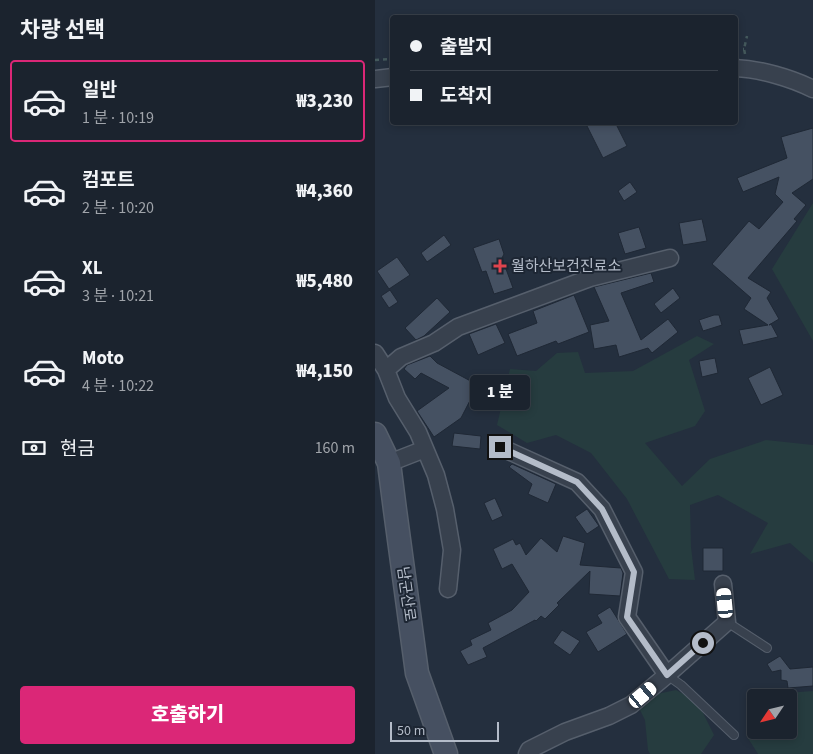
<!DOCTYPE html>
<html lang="ko">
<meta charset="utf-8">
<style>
:root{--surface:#1b232e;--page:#282f3a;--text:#f1f3f6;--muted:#a0a4aa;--line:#39404a;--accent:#db2777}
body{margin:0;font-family:"Source Sans 3","Noto Sans KR",sans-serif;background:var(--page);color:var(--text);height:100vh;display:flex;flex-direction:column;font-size:19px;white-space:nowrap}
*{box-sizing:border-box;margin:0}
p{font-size:16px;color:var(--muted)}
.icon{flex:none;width:28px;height:28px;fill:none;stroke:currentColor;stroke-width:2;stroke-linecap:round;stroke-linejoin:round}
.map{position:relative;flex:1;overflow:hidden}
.panel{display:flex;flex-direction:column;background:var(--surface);width:375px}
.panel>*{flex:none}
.hud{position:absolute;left:15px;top:15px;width:348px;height:110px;border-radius:5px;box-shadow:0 2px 8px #0003,0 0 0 1px var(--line);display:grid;align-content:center;height:110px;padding:0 20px;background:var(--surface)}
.needle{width:32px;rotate:235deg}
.controls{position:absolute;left:372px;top:689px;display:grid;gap:10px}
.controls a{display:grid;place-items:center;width:50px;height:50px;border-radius:5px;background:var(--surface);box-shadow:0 2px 8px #0003,0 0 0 1px var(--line);font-size:25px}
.scale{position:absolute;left:15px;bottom:12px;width:109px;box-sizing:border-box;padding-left:5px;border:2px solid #b4bcc9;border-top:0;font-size:14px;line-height:18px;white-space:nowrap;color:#b4bcc9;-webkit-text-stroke:4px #1d2633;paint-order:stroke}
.end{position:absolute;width:22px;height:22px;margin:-11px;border:6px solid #b4bcc9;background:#111;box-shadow:0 0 0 2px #111}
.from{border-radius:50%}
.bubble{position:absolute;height:35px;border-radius:5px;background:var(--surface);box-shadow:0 2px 8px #0003,0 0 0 1px var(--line);font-size:16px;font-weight:800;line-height:35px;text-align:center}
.car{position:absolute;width:15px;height:30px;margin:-15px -8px;border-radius:6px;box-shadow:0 0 4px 1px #0007;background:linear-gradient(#fff 24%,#345 0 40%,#fff 0 76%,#345 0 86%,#fff 0)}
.hud b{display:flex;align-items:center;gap:18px;height:48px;font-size:19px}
.hud b+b{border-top:1px solid var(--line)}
.hud i{width:12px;height:12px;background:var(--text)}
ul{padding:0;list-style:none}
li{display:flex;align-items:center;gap:15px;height:82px;margin:0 10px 8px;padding:0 10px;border:2px solid transparent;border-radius:5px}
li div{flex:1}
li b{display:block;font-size:19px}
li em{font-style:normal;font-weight:800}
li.selected{border-color:var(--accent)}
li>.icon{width:45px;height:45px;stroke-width:1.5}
h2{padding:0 20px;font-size:22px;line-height:60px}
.pay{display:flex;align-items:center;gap:12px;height:55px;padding:0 20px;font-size:19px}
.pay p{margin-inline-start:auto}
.cta{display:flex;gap:10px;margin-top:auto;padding:10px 20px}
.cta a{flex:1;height:58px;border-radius:5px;background:var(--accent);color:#fff;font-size:20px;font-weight:800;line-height:58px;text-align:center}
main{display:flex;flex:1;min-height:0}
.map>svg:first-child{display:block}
.green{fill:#263c3f}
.building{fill:#455162;stroke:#1f2835}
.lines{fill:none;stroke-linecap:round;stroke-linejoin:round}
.service-casing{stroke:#565f6c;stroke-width:10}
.minor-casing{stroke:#565f6c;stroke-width:19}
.secondary-casing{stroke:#565f6c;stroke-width:25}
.path{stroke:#44595c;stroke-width:2.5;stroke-dasharray:4 4;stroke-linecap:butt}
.service{stroke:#38414e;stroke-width:8}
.minor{stroke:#38414e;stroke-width:16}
.secondary{stroke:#465061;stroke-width:22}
.route{stroke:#b4bcc9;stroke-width:6}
.health-dot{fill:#e0444e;stroke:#1d2633;stroke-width:2}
.labels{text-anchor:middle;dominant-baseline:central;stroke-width:4;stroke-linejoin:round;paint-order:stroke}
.poi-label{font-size:15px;fill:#b4bcc9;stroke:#1d2633;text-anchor:start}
.street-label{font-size:15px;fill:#b4bcc9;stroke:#1d2633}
</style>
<main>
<section class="panel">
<h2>차량 선택</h2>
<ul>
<li class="selected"><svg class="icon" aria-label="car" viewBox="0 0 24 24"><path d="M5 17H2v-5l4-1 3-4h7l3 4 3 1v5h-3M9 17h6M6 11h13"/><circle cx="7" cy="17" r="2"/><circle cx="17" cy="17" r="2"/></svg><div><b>일반</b><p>1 분 · 10:19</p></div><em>₩3,230</em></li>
<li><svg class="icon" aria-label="car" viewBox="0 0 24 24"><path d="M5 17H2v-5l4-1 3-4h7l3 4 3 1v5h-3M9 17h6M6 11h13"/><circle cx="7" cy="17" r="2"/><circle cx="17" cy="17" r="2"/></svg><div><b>컴포트</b><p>2 분 · 10:20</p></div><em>₩4,360</em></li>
<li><svg class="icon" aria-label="car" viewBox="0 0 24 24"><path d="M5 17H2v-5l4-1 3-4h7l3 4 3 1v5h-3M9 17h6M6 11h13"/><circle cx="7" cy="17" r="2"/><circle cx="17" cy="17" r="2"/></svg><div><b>XL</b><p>3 분 · 10:21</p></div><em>₩5,480</em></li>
<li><svg class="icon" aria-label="car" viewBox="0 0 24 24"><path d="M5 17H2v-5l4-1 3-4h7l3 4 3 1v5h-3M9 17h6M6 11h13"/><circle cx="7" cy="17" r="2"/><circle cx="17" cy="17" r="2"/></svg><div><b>Moto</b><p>4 분 · 10:22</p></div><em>₩4,150</em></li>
</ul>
<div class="pay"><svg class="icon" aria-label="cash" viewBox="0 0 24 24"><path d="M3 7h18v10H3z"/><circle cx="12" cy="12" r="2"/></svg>현금<p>160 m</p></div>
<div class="cta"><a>호출하기</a></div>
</section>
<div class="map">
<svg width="438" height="754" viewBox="0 0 438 754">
<rect width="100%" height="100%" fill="#242f3e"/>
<path class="green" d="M438,203V341L397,269Z
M322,336L339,344L314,360L330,411L320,426L270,443L307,486L335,459L391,440L438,445V563L415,543L375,554L393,523L343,495L315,505L316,547L320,580L294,579L252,499L216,453L181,435L152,443L122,425L135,369L161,371L182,353L203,352L210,373L258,371Z
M301,690L322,701L339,735L326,754H275L273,750L270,720L263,706L272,696Z
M438,691V754H383L371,735L386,730H414V698L411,697V693Z"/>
<path class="building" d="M210,122H240L252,146L228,158Z
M438,128V179L417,193L431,205L419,219L422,221L373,278L396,292L392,298L404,319L394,325L396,324L403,337L368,345L364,330L393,325L369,309L376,298L337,264L374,221L384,229L408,202L400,194L404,177L368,192L362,178L412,158L406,137Z
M255,182L262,192L249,201L243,191Z
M327,219L332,241L308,245L304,223Z
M264,227L271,248L250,254L243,233Z
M69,235L76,245L52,262L46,253Z
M124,239L129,254L127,258L138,288L119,294L111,271L107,272L98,248Z
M22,257L35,275L14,289L2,271Z
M276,273L279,282L246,293L266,340L293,319L303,332L277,353L273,348L244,357L241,345L219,349L215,325L234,321L219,287Z
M298,288L305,298L286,313L279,304Z
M15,290L23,302L14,308L6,296Z
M199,295L214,332L183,344L181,341L142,356L133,334L162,323L158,311Z
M62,298L75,312L49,336L41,340L30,328Z
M339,315H344L347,325L328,331L324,320Z
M121,324L130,343L103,355L94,334Z
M55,356L62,363L103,385L86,418L59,437L42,411L74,388L46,373L40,379L29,369L32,365Z
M340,358L343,373L327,377L324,361Z
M395,367L408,395L386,405L373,378Z
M79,433L106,436L105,449L77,446Z
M137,464L181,484L173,503L153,494L157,484L134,467Z
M120,498L128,516L117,521L109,503Z
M212,509L224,526L212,534L200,517Z
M188,536L210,543L205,565L246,568L248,573L245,596L214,594L215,571L182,603L184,605L170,619L166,616L161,621L160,620L108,648L112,657L93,665L85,651L97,645L95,640L116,630L113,623L137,610L154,592L137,564L127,569L118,549L138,539L141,545L145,543L151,555L166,538L182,552Z
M328,548H348V571H328Z
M235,607L252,634L223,652L211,632L227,623L222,615Z
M187,630L205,641L195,655L178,643Z
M405,656L415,669L438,667V686L413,688L412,681L406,680V670L397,672L392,664Z"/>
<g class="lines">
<defs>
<path id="service" d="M352,622L392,648
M292,675L306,685L359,735"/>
<path id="minor" d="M360,68C385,69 416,78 438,89
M0,79L18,77
M0,353L11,370L22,398L43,432L61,475L70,509L77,550L73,589
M11,370L26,357L59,343L83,327L215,278L295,258
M125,447L202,482L227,509L259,572L252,617L292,675L256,705L234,716L190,732L154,750L152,754
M14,463L50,449
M292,675L352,622L348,584"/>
<path id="secondary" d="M0,434L14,463L20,510L42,673L71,754"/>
</defs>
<use href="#service" class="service-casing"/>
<use href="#minor" class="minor-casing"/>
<use href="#secondary" class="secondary-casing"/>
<path class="path" d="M360,49H369
M370,54L369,49L372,36
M0,60L18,59"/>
<use href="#service" class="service"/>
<use href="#minor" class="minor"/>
<use href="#secondary" class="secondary"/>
</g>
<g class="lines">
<path class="route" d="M125,447L202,482L227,509L259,572L252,617L292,675L328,643"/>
</g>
<path class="health-dot" d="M122.5 258.5h5v5h5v5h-5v5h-5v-5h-5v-5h5z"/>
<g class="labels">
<g class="poi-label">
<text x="136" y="266">월하산보건진료소</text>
</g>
<g class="street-label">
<text transform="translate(31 594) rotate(82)">남군산로</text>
</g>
</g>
</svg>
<div class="controls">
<a><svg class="needle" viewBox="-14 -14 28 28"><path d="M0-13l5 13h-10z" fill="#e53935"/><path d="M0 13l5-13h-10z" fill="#a0a4aa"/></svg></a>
</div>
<div class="scale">50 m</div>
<i class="end from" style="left:328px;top:643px"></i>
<i class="end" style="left:125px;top:447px"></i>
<div class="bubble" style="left:95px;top:375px;width:60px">1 분</div>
<i class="car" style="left:350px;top:603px;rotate:355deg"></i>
<i class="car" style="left:268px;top:695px;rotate:50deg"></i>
<div class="hud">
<b><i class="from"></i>출발지</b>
<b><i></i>도착지</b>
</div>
</div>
</main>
